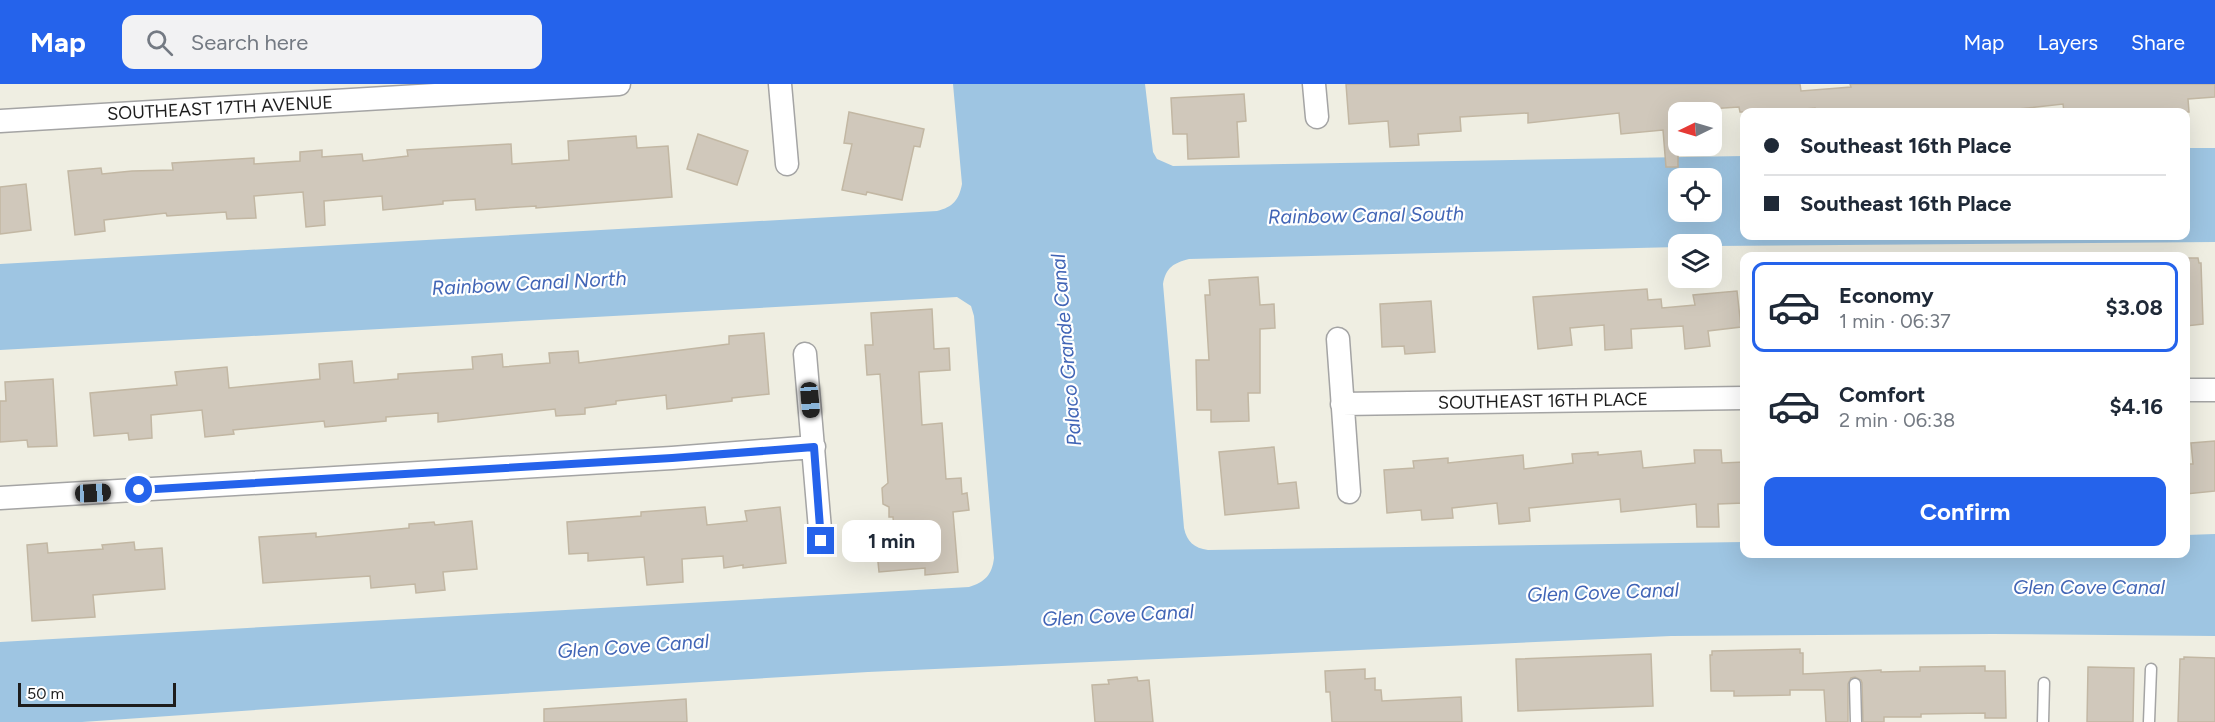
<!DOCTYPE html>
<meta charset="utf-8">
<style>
:root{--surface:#fff;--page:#f2f2f3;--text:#1f2937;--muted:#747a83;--line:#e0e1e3;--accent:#2563eb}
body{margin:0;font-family:Figtree,sans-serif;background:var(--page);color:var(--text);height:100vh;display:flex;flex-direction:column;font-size:22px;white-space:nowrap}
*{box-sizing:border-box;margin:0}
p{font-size:20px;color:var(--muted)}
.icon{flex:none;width:33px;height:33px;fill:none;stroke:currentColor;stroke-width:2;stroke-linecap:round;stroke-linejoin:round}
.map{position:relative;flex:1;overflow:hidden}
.details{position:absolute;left:1740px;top:168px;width:450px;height:306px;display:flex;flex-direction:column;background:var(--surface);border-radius:12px;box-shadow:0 6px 24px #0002}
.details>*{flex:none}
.guide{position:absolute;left:1740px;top:24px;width:450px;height:132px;border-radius:12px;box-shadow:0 6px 24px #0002;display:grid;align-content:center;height:132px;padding:0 24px;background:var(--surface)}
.needle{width:39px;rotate:265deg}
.tools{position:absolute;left:1668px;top:18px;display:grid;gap:12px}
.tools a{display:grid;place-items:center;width:54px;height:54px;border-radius:12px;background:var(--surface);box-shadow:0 6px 24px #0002;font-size:30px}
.scale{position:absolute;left:18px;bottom:15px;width:158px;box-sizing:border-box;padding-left:6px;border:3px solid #1d1d1d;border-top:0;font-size:16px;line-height:21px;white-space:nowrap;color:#1d1d1d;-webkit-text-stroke:4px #fff;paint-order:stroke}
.end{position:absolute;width:27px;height:27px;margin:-14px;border:8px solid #2563eb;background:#fff;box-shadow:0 0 0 3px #fff}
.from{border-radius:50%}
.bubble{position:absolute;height:42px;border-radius:12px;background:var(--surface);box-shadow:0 6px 24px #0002;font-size:20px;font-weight:700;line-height:42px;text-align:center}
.car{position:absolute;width:18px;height:36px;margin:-18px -9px;border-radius:8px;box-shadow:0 0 4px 2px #0007;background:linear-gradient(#222 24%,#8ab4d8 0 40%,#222 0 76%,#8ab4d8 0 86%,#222 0)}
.guide b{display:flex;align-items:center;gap:21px;height:57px;font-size:22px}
.guide b+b{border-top:2px solid var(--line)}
.guide i{width:15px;height:15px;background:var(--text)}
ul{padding:10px 0 0;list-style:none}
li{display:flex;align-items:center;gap:18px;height:90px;margin:0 12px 9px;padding:0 12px;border:3px solid transparent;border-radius:12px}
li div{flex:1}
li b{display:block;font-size:22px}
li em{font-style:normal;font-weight:700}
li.selected{border-color:var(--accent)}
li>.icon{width:54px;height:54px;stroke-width:1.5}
.primary-button{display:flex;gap:12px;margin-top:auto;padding:12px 24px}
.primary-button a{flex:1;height:69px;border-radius:12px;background:var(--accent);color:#fff;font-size:24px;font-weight:700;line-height:69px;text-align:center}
header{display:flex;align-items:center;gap:36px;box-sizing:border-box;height:84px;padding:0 30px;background:var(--accent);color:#fff}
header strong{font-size:28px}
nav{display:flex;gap:33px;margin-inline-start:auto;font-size:21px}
.search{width:420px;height:54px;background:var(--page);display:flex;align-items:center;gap:15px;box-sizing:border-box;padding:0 21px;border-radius:12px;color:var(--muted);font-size:22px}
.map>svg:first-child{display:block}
.water{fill:#9ec5e2;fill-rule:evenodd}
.building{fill:#d0c8bb;stroke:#c2b7a3;stroke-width:1.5}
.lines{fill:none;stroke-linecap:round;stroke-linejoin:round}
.lane-casing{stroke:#a4a4a4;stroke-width:13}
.street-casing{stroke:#a4a4a4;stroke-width:25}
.lane{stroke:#fff;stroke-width:10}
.street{stroke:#fff;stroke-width:22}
.route{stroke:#2563eb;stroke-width:8}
.labels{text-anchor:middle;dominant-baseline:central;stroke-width:4.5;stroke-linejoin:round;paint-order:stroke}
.street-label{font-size:18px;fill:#1d1d1d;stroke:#fff}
.water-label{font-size:20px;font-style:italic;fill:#4165b6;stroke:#fff}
</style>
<header>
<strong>Map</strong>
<div class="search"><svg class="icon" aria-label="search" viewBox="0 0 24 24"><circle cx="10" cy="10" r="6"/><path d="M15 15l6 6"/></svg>Search here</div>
<nav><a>Map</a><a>Layers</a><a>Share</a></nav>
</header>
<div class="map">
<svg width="2215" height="638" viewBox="0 0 2215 638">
<rect width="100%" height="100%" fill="#efeee2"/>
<path class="water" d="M953,0H1145L1153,68L1157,75L1173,82L1744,72V152H2186V64H2215V158L1712,162V160H1678V163L1189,175C1174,179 1166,183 1163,200L1184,444C1187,458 1194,464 1208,466L1744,458V470H2186V451L2215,450V552L1993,550L1671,552L868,588L384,617L82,638H0V558L969,503C985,498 992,491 994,474L974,232L971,222L957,213L0,266V180L937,127C953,123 959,116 962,100ZM1678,94H1712V128H1678Z"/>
<path class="building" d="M1346,0H1800L1801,7L1851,3L1850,0H2215V13L2188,15L2189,28H2159V25L2128,28H2064L2063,20L2000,27L2001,28H1815V24L1773,28H1740L1739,23L1692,26V28H1678V83H1666L1663,46L1621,50L1619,29L1528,39V29L1460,33L1461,47L1418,50L1419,61L1390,63L1388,37L1349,40Z
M1244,10L1246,37L1237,38L1239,73L1188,75L1187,50H1173L1171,14Z
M849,28L924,45L920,63L914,62L902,116L867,108L866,111L842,106L852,60L844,59Z
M698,50L748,67L737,101L687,85Z
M636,52L637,64L668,62L672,113L536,124V122L476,126L475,115L443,117V120L383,126L382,112L324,117L325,141L306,143L303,108L254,112L256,134L227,135L226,128L167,132L166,129L104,136L105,147L75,151L68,87L101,84L102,90L132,87L173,86L172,79L254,74V80L300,77V68L322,66V73L362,70L363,77L408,72L407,66L511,60L512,80L569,76L568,57Z
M26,100L31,146L0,150V103Z
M2186,174H2198L2199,179H2201L2203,240L2186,242Z
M1258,193L1260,221L1274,220L1275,244L1260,245V309H1248L1249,337L1211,338V326H1197L1196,276H1209L1205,211H1210L1209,196Z
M1647,205L1648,216L1661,215L1662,224L1695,221L1693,211L1737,207L1741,243L1708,247L1710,262L1685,265L1683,242L1631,245L1632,264L1605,266L1604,241L1570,244L1572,261L1538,265L1533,213Z
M1431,217L1435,268L1405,270L1404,262L1382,263L1380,220Z
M932,225L934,265L949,264L950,286L919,288L922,341L942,339L946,395L961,394L962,410L967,409L969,426L953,428L958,488L925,491V484L879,488L877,468L896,466L893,433H889V423L883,420L882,404L888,399L880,290L867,291L865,261H873L871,229Z
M764,249L769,310L732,314V317L667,325L666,311L616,317V320L585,324V330L556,332L555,325L438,338V329L386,333V337L325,343L324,337L233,346L234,350L205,353L202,326L151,331L152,354L129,356L128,349L94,352L90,309L177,301L175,288L227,283L229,304L320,295L319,280L352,277L354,299L398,295V290L473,285L472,273L502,270L503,283L550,279L549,269L578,267L579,279L729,260V252Z
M53,295L57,362L28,363L27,356L0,358V317H6L5,298Z
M2215,357V407L2186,410V380H2193L2191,359Z
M1274,363L1278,400L1296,398L1299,424L1225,431L1219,368Z
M1694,366H1721L1722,379L1744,378V419L1718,420L1719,443H1697L1696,420L1621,428L1620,415L1529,424L1530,437L1499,440L1497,419L1452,424L1453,434L1422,436L1421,426L1387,429L1384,386L1414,384L1413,377L1448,374V379L1523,371L1524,385L1573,379L1572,370L1598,368V371L1641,367L1643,384L1695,379Z
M705,423L707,441L747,437L745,427L780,423L786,479L743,484V481L724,484L723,472L682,475L683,498L647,501L644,473L588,477V469L569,470L567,438L641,432V428Z
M472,437L477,485L443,488L445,506L416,509L415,500L371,504L370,492L263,499L259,453L316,449V453L409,444V440L434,438L435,441Z
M134,458L135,466L162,464L165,505L93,511L95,533L32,537L27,461L47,459L48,469L103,465L102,461Z
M1800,565V569H1803V590L1881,586V588L1920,587V583L1985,582V587H2005L2006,634H1985V629L1921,630V633H1884V638H1863L1862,599L1861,596L1855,593L1851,594L1848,600V638H1826L1824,606H1790V611L1734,612V607H1711L1710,571H1712V567Z
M1651,570L1653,622L1518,627L1516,575Z
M2184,573L2215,574V638H2178L2180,575H2184Z
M2088,583L2134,584L2133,638H2087Z
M1365,585V595L1375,594V606H1381L1382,617L1461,613L1462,638H1332L1330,608H1326L1325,587Z
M1137,593L1138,597L1149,596L1153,638H1095L1092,601L1109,600L1108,596Z
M686,615L687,638H544V625Z"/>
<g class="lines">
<defs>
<path id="lane" d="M1855,600L1856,638
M2043,638L2044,599
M2149,638L2151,585"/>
<path id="street" d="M780,0L787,80
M1314,0L1317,33
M0,37L619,0
M1338,255L1349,408
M805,270L821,457
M2186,306H2215
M1342,320L1744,314
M0,414L672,374L814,363"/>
</defs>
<use href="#lane" class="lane-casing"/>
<use href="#street" class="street-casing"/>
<use href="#lane" class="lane"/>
<use href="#street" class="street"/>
</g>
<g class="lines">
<path class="route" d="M139,406L672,374L814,363L821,457"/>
</g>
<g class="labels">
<g class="street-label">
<text transform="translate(220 24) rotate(-3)">SOUTHEAST 17TH AVENUE</text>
<text transform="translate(1543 317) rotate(-1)">SOUTHEAST 16TH PLACE</text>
</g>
<g class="water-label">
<text transform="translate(1366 131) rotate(-1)">Rainbow Canal South</text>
<text transform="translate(529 199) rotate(-3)">Rainbow Canal North</text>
<text transform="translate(1066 266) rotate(-95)">Palaco Grande Canal</text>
<text x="2089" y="503">Glen Cove Canal</text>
<text transform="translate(1603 508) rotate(-2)">Glen Cove Canal</text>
<text transform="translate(1118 531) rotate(-3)">Glen Cove Canal</text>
<text transform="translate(633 562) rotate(-4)">Glen Cove Canal</text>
</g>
</g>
</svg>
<div class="tools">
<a><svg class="needle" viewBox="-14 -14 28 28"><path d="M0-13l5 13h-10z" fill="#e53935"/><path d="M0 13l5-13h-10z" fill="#747a83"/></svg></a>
<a><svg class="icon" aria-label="locate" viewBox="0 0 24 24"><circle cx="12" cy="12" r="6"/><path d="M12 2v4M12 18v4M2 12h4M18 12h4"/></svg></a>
<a><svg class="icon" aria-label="layers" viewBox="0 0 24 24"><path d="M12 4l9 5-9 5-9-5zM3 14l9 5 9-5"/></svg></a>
</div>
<div class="scale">50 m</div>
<i class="end from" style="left:139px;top:406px"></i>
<i class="end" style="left:821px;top:457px"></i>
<div class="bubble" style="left:842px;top:436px;width:99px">1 min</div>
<i class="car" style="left:810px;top:316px;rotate:175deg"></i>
<i class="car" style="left:93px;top:409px;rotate:87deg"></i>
<div class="guide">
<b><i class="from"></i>Southeast 16th Place</b>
<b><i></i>Southeast 16th Place</b>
</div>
<section class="details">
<ul>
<li class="selected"><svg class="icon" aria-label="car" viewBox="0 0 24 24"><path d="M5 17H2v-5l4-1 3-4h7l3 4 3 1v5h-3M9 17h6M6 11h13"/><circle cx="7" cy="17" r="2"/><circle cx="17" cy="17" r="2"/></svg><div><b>Economy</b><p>1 min · 06:37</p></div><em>$3.08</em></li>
<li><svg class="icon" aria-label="car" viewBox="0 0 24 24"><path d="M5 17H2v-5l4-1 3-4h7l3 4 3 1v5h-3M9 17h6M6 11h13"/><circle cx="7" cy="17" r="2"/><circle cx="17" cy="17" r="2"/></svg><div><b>Comfort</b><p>2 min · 06:38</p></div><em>$4.16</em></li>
</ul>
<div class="primary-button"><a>Confirm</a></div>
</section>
</div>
